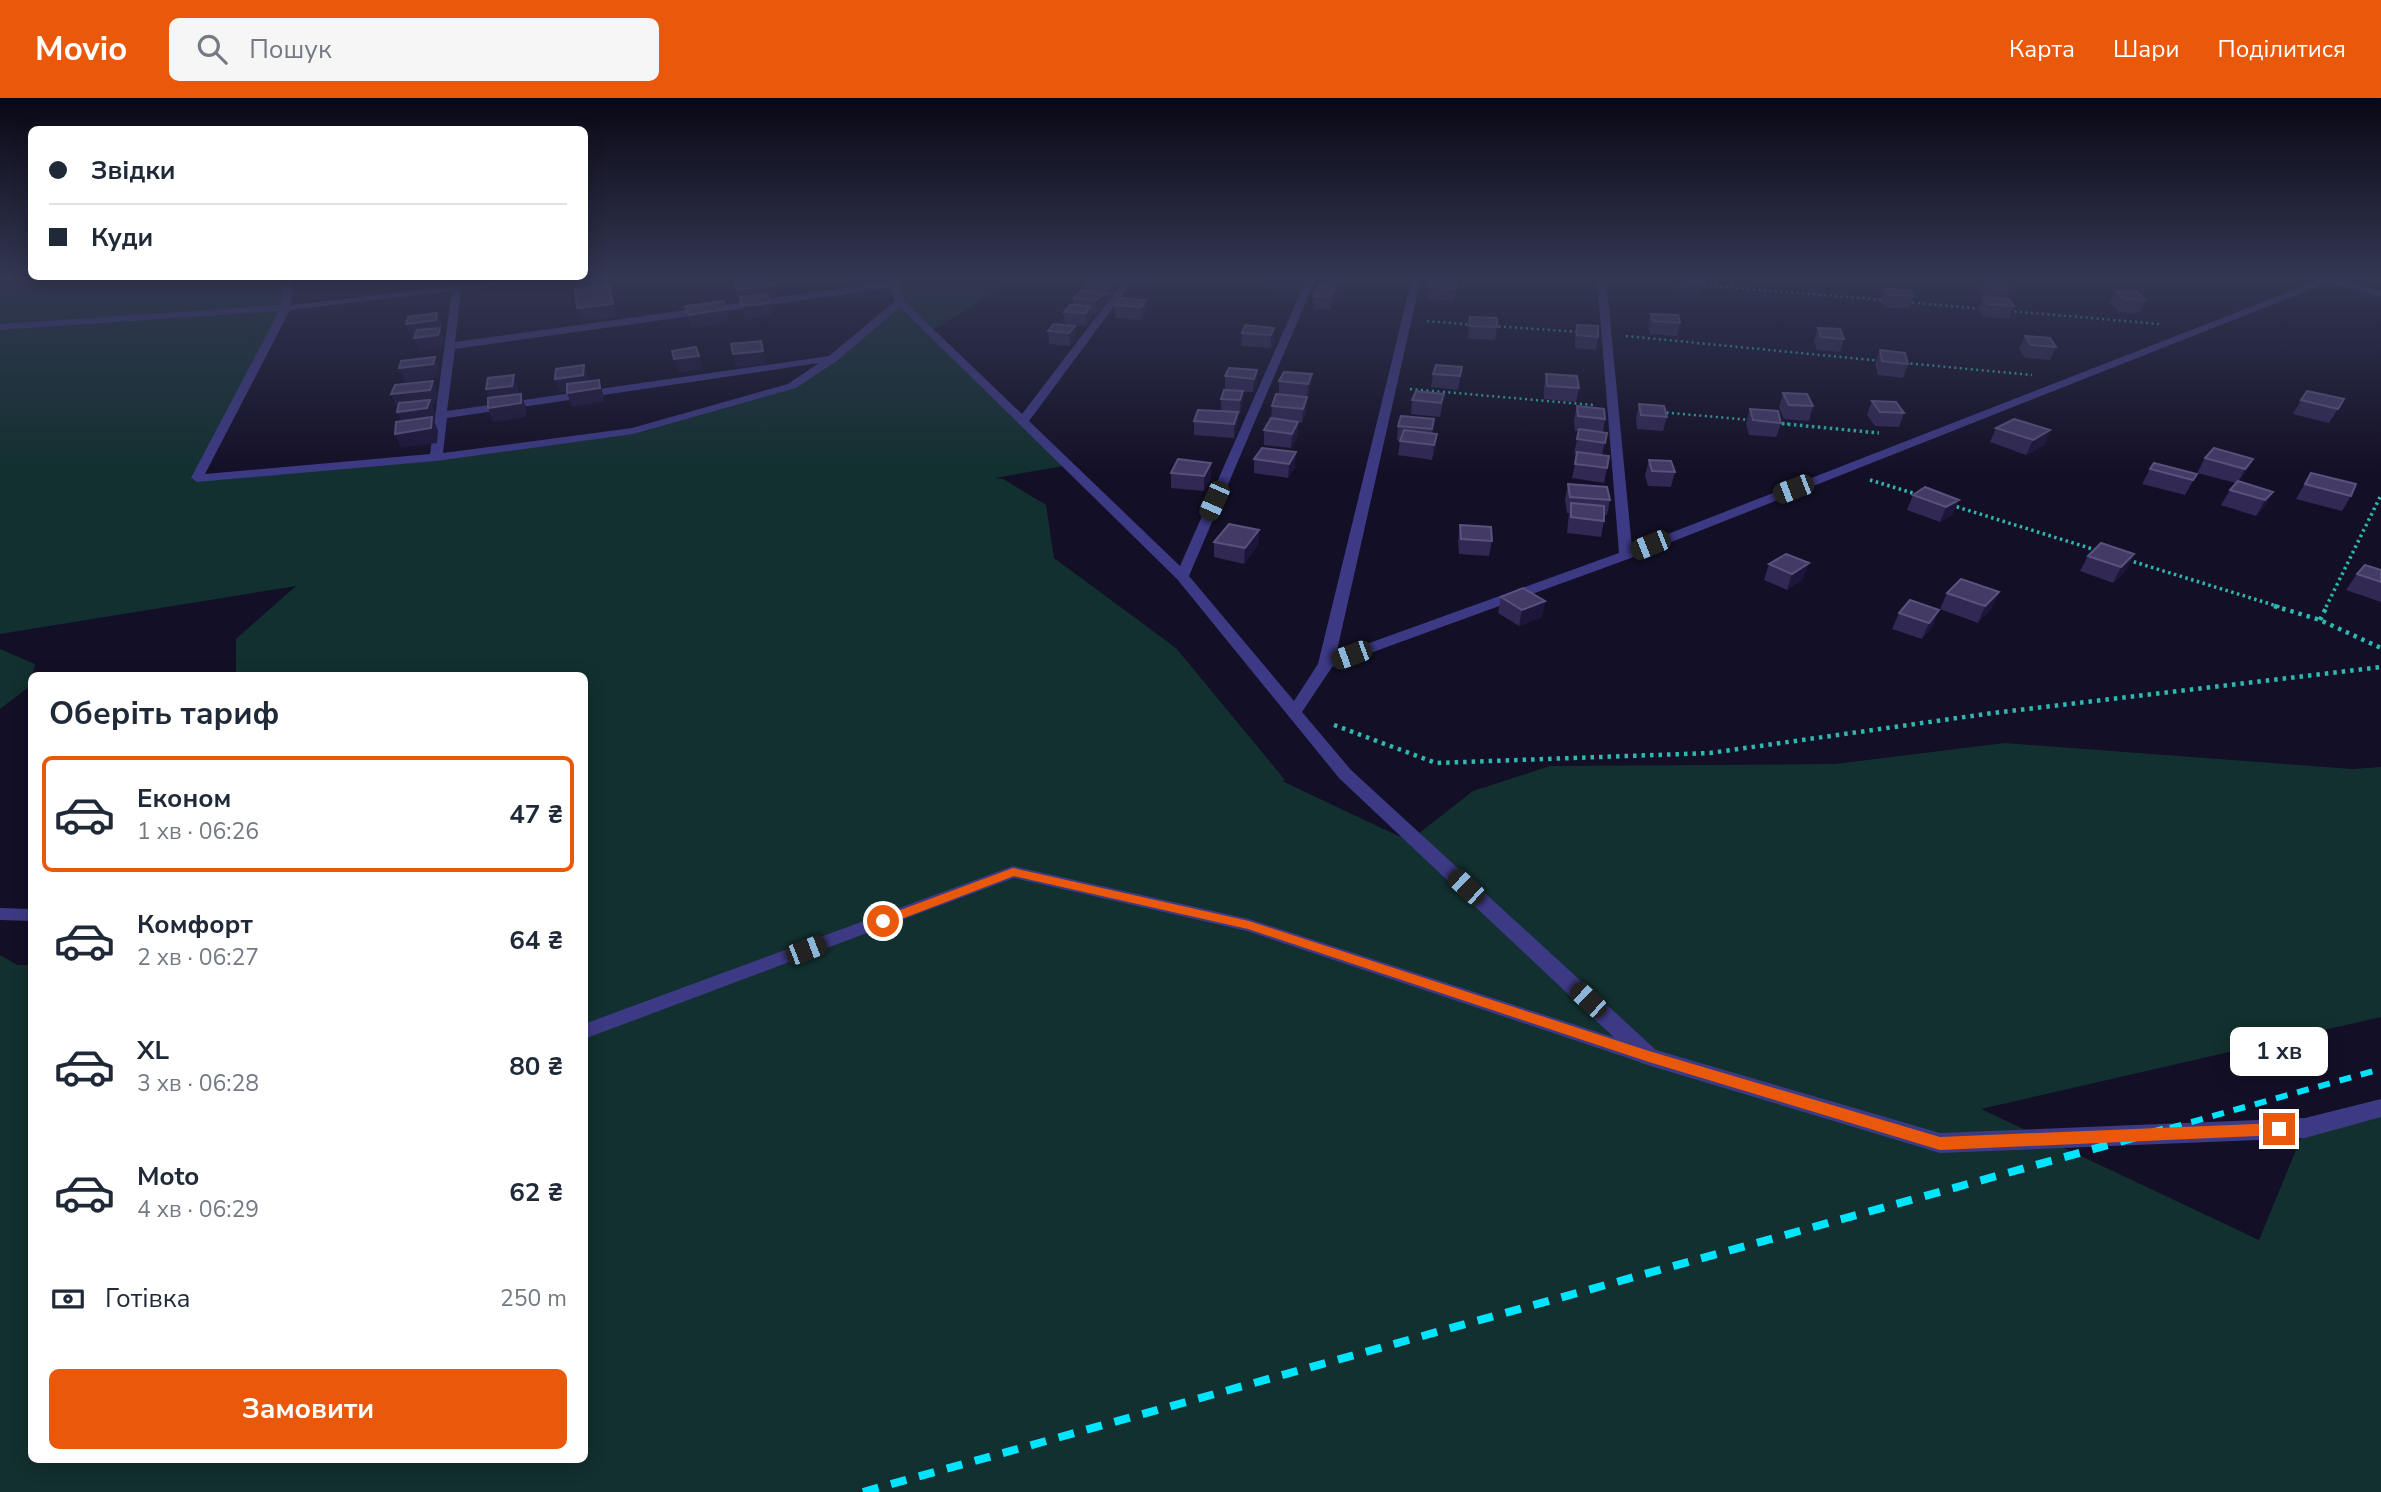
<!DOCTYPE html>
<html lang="uk">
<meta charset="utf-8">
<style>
:root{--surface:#fff;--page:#f6f6f7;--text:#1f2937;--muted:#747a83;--line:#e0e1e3;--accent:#ea580c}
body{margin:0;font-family:"Nunito Sans",sans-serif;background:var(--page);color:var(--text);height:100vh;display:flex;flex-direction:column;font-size:26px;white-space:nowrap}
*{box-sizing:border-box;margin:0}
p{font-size:23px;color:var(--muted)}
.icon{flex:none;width:38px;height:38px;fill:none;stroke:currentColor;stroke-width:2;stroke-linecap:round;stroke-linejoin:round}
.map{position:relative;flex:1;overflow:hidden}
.panel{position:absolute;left:28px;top:574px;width:560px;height:791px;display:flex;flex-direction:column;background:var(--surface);border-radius:10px;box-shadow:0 4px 18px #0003}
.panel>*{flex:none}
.hud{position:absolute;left:28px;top:28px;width:560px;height:154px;border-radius:10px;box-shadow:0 4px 18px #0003;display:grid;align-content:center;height:154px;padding:0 21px;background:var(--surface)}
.end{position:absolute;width:32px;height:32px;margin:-16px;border:9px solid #ea580c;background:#fff;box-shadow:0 0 0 4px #fff}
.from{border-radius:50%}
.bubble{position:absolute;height:49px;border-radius:10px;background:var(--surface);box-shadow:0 4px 18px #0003;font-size:23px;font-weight:700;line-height:49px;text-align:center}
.car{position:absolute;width:21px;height:42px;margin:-21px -10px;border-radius:9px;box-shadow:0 0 5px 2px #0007;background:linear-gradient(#222 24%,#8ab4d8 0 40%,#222 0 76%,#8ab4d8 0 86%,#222 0)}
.hud b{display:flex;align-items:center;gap:24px;height:66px;font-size:26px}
.hud b+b{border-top:2px solid var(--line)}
.hud i{width:18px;height:18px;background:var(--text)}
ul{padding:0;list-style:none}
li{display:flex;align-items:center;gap:21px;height:116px;margin:0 14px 10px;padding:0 7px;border:4px solid transparent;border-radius:10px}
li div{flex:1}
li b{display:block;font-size:26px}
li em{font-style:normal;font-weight:700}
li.on{border-color:var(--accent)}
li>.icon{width:63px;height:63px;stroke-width:1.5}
h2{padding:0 21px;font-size:32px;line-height:84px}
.pay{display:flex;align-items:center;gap:18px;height:77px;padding:0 21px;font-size:26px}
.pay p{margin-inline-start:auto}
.action{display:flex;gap:14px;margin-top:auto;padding:14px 21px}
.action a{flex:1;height:80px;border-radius:10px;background:var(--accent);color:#fff;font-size:28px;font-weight:700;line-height:80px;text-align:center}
header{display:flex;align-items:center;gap:42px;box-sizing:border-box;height:98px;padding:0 35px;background:var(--accent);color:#fff}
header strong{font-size:33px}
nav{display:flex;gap:38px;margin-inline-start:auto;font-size:24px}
.search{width:490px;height:63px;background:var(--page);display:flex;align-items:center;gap:18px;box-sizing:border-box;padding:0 24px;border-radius:10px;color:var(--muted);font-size:26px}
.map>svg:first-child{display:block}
.green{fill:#12302f}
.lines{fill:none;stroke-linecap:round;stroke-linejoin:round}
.path-far2{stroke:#2fb8b0;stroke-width:2.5;stroke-dasharray:2 3.5;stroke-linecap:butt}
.path-far1{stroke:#2fb8b0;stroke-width:3.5;stroke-dasharray:2.5 3.5;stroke-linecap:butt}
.path{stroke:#2fb8b0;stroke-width:4.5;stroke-dasharray:3.5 5;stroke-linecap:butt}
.service{fill:#3d3a85;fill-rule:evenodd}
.minor{fill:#3d3a85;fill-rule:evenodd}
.rail-far1{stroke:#00e5ff;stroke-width:6;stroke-dasharray:12 10;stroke-linecap:butt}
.rail{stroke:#00e5ff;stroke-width:8;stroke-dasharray:16 13;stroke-linecap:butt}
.wall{fill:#312854}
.shaded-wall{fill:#1d163a}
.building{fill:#433a66;stroke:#5a527e;stroke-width:2}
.route{fill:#ea580c}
</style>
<header>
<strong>Movio</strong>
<div class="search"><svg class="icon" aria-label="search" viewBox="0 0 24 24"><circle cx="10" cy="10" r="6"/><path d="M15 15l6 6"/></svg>Пошук</div>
<nav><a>Карта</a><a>Шари</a><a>Поділитися</a></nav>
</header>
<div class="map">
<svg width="2381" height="1394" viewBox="0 0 2381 1394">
<rect width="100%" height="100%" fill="#130f26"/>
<path class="green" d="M0,180H288L286,210L198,379L436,359L633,333L792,288L900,204L891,180H1018L931,233L1069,367L995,380L1003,381L1046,407L1054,460L1176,550L1285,682L1282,683L1409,743L1473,693L1550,668L1835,666L2005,645L2352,671L2381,669V919L1981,1011L2259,1142L2305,1030L2381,1010V1394H0V857L17,867H31L32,1362H584V578L236,577V541L296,488L0,536Z
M0,551L35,566L30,588L0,611Z"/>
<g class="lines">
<path class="path-far2" d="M1621,180L1679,185
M1698,187L1885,202
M1907,204L1982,211
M2009,213L2160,226
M1427,223L1474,227
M1493,228L1579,234
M1626,238L1882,263
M1905,265L2032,277
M1410,291L1593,307
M1661,314L1750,322
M1776,325L1789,326"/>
<path class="path-far1" d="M1776,325L1879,335
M1870,382L1919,397
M1951,407L2099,453
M2128,462L2280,509
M2326,509L2381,397"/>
<path class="path" d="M2274,508L2320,522L2381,550
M2320,522L2327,508
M1334,627L1436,665L1710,655L1993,615L2381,569"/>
<path class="service" d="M1013,768L1249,821L1653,952L1656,958L1653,964L1646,966L1247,833L1014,780L584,941V926Z
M0,810L32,811V823L0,822Z"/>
<path class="minor" d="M284,180H293L291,207L522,180H548L544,183L461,192L455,244L888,184L887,180H895L901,186L899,188L904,203L1022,316L1126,180H1135L1029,323L1180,468L1307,180H1316L1189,478L1294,603L1318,566L1412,180H1421L1336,557L1619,455L1597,180H1606L1632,450L2317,183L2313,180H2327L2381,193V199L2327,185L1631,460L1332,569L1302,614L1351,672L1656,952L1940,1035L2305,1020L2381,1001V1019L2305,1040L1940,1055L1641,965L1339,680L1177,481L900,209L838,262L796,290L633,336L436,363L197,384L191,380L279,213L0,232V226L281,207ZM890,190L895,203L829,258L447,313L455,251ZM452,193L430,356L205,376L290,212ZM819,265L788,286L632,330L443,355L447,320Z"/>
<path class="rail-far1" d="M2170,1030L2381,971"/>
<path class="rail" d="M863,1394L2176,1028"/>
</g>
<path class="wall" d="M1141,180H1164L1165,182L1160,188L1142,186Z
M1269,180H1298V187L1293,194L1269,191Z
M1320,180H1343L1342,188L1338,195L1335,194L1334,203L1330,212L1314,211V198L1319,189Z
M1527,180H1557L1556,182Z
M1675,180H1709V181H1703L1704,184L1701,196L1674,195L1673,187Z
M1429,182L1456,184L1454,203L1427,201Z
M1985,182L2009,191L2005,201L2014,208L2009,221L1983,219L1978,212L1983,200L1980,194Z
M1115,183V195L1108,202H1106V207L1096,216L1091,215V221L1086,228L1065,227L1064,214L1073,207V200L1086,192V188Z
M1885,191L1914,198L1909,211L1885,209L1881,203Z
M2116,193L2145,202L2139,215L2119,214L2110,205Z
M1146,202V215L1141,222L1115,220V207Z
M685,208L730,224L692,230L689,221Z
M1651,216L1680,225L1677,238L1650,236L1648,229Z
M1470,219L1497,229L1495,242L1468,241Z
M1577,227L1598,239L1596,252L1575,250V240Z
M1075,228V241L1070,248L1049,246L1048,233Z
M1274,230V243L1271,250L1241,248L1242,235Z
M1818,230L1844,241L1840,254L1817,252L1814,243Z
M2025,238L2056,249L2050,262L2025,260L2019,251Z
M1880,252L1908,266L1903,280L1878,277L1875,265Z
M1462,269L1458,292L1431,289L1433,276Z
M1257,272V286L1253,294H1243L1242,307L1240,316H1238L1237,328L1234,340L1194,337V323L1221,313V301L1225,292V278Z
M1312,276L1311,290L1307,299L1306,313L1302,325L1298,324V338L1291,350L1264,347V332L1271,320L1272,308L1279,297V283Z
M1546,276L1579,290L1576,304L1544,301V289Z
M1783,295L1813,308L1809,323L1784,321L1779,309Z
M1444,296L1440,319L1411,316L1412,302Z
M2344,301L2329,325L2293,316L2301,302Z
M1872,303L1904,315L1899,329L1875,328L1867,317Z
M1639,306L1667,319L1663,333L1637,331L1636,320Z
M1577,308L1605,321L1603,334L1607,335L1602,357L1607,370L1604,385L1572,380L1577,356L1574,355L1579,333H1575L1574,322Z
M1750,311L1781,325L1776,339L1749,337L1746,325Z
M1434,321L1432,335L1437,336L1436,350L1432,362L1398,357L1400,343L1397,342L1398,328Z
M1996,330L2050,332L2044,347L2026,357L1990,344Z
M1262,350L1295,369L1288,380L1254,375V361Z
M2205,360L2253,361L2245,375L2238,383L2273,394L2264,409L2256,418L2221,407L2230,392L2236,385L2197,375Z
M1649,362L1675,374L1671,389L1648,388L1645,377Z
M1211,365V380L1204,393L1171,390V375Z
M2150,371L2197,376L2185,397L2142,386Z
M2311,375L2351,398L2342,413L2296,401Z
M1568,386L1610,402L1607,417H1604V423L1601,439L1567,435L1569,415H1567L1565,401Z
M1913,397L1959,402L1952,417L1940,424L1907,412Z
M1460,427L1492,443L1489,458L1459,456L1458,443Z
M1259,432L1258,447L1244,466L1214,459V444Z
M2134,456L2126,472L2113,485L2080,473L2088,458Z
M1769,466L1803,481L1787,492L1764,482Z
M2381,472V504L2346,492L2357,476Z
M1999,494L1991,511L1978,525L1940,511L1947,495Z
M1501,499L1545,503L1542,519L1519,528L1498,515Z
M1939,512L1932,529L1922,541L1892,531L1899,515Z"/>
<path class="shaded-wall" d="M569,180H593V186L572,189Z
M1160,180H1164L1165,182L1160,188Z
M1295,180H1298V187L1293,194Z
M1341,180H1343L1342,188L1338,195L1339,182Z
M1115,183V195L1108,202V190Z
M609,186L616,219L581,223L577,210Z
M775,187L777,200L739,204L736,192Z
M1335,190L1334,203L1330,212L1331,199Z
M1106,195V207L1096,216L1095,203Z
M1146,202V215L1141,222V209Z
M770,205L772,218L745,221L742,208Z
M1090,208L1091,221L1086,228V215Z
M727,211L730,224L692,230L689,217Z
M437,215L442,228L441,232L445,243L443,250L420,253L414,240L438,235L411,239L406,226Z
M1075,228V241L1070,248L1069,235Z
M1274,230V243L1271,250V237Z
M763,253L766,266L736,270L733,256Z
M699,258L702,271L678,275L674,261Z
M435,259L440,272L438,280L405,284L399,270Z
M584,267L588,281V291L560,294L555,281Z
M1257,272V286L1253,294L1254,281Z
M1312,276L1311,290L1307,300L1308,286Z
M514,277L518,291L517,302L491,305L486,291Z
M599,282L603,295L604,304L572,309L567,295Z
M433,283L438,297L435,306H432L435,316L434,322L438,333L437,345L401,350L395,336L403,328L397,314L428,307L397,310L391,296Z
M1243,293L1242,307L1240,316V302Z
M521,296L526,309V319L493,324L488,310Z
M1307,299L1306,313L1302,325L1303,311Z
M1238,314L1237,328L1234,340V326Z
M1298,324V338L1291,350L1292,336Z
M2050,332L2044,347L2026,357L2033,342Z
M1437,336L1436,350L1432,362L1434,347Z
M1296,354L1295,369L1288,380L1289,366Z
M2253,361L2245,375L2237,386L2245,371Z
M1211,365V380L1204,393V378Z
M2273,394L2264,409L2256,418L2265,402Z
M1959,402L1952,417L1940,424L1946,409Z
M1259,432L1258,447L1244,466L1245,450Z
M2134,456L2126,472L2113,485L2121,469Z
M1809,465L1803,481L1787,492L1792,476Z
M1999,494L1991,511L1978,525L1985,508Z
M1545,503L1542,519L1519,528L1522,512Z
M1939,512L1932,529L1922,541L1929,525Z"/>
<path class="building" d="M754,180H772L775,187L736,192L733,182Z
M1320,180H1341L1339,182Z
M1677,180H1703L1704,184L1677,182Z
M1093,181L1115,183L1108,190L1086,188Z
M1429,182L1456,184V191L1428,189Z
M1985,182L2004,183L2009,191L1989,189Z
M609,186L613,206L577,210L575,191Z
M1318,189L1335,190L1331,199L1314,198Z
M1885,191L1910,192L1914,198L1889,197Z
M1083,192L1106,195L1095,203L1073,200Z
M2116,193L2137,194L2145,202L2124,201Z
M767,196L770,205L742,208L740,199Z
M1983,199L2008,201L2014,208L1988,206Z
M1120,200L1146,202L1141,209L1115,207Z
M723,203L727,211L689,217L685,208Z
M1070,207L1090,208L1086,215L1064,214Z
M437,215L436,222L406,226L408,219Z
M1651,216L1678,217L1680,225L1653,223Z
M1470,219L1497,220V229L1469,228Z
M1054,226L1075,228L1069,235L1048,233Z
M1245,227L1274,230L1271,237L1242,235Z
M1577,227L1598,228V239L1577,237Z
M440,230L438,237L414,240L417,232Z
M1818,230L1840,231L1844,241L1821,239Z
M2025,238L2050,240L2056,249L2031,247Z
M761,243L763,253L733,256L731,246Z
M696,249L699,258L674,261L672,253Z
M1880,252L1905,255L1908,266L1882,263Z
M435,259L433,266L399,270L401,263Z
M584,267L583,277L555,281L556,271Z
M1436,267L1462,269L1460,278L1433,276Z
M1229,270L1257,272L1254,281L1225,278Z
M1284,274L1312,276L1308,286L1279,283Z
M1546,276L1577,278L1579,290L1547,288Z
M514,277L512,288L486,291L488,280Z
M599,282L600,290L567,295V286Z
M433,283L430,292L391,296L395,287Z
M1224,292L1243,293L1240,302L1221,301Z
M1416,293L1444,296L1441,305L1412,302Z
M2307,293L2344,301L2338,311L2301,302Z
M1783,295L1807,296L1813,308L1789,307Z
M521,296V305L488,310V300Z
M1276,296L1307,299L1303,311L1272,308Z
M430,302L427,310L397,314L399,305Z
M1872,303L1896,304L1904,315L1880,314Z
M1639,306L1664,308L1667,319L1641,317Z
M1577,308L1604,311L1605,321L1578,318Z
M1750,311L1778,313L1781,325L1753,322Z
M1198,312L1238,314L1234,326L1194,323Z
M1401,318L1434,321L1432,331L1398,328Z
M432,319L431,330L395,336L396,324Z
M1271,320L1298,324L1292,336L1264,332Z
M2014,321L2050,332L2033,342L1996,330Z
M1579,331L1607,335L1605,345L1577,341Z
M1404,332L1437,336L1434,347L1400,343Z
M1262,350L1296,354L1289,366L1254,361Z
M2214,350L2253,361L2245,371L2205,360Z
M1577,354L1609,358L1607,370L1575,366Z
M1178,361L1211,365L1204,378L1171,375Z
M1649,362L1671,363L1675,374L1652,373Z
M2154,365L2197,376L2193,382L2150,371Z
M2311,375L2356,386L2351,398L2305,386Z
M2238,383L2273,394L2265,402L2230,392Z
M1568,386L1607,389L1610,402L1570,399Z
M1925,389L1959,402L1946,409L1913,397Z
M1571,405L1604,408V423L1571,419Z
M1229,426L1259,432L1245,450L1214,444Z
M1460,427L1491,429L1492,443L1461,441Z
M2101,445L2134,456L2121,469L2088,458Z
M1786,456L1809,465L1792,476L1769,466Z
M2365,467L2381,472V484L2357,476Z
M1961,481L1999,494L1985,508L1947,495Z
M1523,490L1545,503L1522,512L1501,499Z
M1910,502L1939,512L1929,525L1899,515Z"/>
<linearGradient id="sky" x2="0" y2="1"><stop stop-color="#0a0815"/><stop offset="0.48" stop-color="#333752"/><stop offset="1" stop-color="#333752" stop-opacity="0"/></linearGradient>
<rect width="2381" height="375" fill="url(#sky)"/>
<path class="route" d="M1013,770L1249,823L1649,953L1940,1039L2279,1025L2287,1031L2279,1037L1940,1052L1649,964L1248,831L1014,778L888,826L883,827L877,823L879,820Z"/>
</svg>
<i class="end from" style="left:883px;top:823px"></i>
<i class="end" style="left:2279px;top:1031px"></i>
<div class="bubble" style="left:2230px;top:929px;width:98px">1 хв</div>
<i class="car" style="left:1793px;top:391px;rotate:249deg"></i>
<i class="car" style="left:1214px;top:403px;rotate:204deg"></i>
<i class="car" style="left:1650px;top:447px;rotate:248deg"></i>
<i class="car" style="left:1351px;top:557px;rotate:250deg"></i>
<i class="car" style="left:1466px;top:789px;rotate:313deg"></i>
<i class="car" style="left:806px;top:852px;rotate:69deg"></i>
<i class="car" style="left:1588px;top:902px;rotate:313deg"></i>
<div class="hud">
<b><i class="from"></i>Звідки</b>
<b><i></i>Куди</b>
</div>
<section class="panel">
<h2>Оберіть тариф</h2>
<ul>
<li class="on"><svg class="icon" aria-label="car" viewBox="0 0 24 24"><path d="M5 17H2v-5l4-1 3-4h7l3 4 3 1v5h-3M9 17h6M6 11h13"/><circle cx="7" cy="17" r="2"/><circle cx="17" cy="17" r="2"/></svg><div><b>Економ</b><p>1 хв · 06:26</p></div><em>47 ₴</em></li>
<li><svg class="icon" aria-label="car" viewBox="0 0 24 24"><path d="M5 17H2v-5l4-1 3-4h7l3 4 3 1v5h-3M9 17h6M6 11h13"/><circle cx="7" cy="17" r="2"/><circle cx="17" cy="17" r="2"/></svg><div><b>Комфорт</b><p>2 хв · 06:27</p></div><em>64 ₴</em></li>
<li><svg class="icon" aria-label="car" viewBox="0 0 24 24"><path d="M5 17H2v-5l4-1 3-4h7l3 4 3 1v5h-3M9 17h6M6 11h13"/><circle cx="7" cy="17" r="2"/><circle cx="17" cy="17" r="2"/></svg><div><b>XL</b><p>3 хв · 06:28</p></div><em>80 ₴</em></li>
<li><svg class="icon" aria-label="car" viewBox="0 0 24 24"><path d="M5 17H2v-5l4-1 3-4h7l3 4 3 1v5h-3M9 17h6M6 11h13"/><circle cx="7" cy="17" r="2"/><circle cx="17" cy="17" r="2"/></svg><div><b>Moto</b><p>4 хв · 06:29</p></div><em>62 ₴</em></li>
</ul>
<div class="pay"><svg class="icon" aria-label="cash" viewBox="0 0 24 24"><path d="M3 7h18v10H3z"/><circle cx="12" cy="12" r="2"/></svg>Готівка<p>250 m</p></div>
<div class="action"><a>Замовити</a></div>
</section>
</div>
